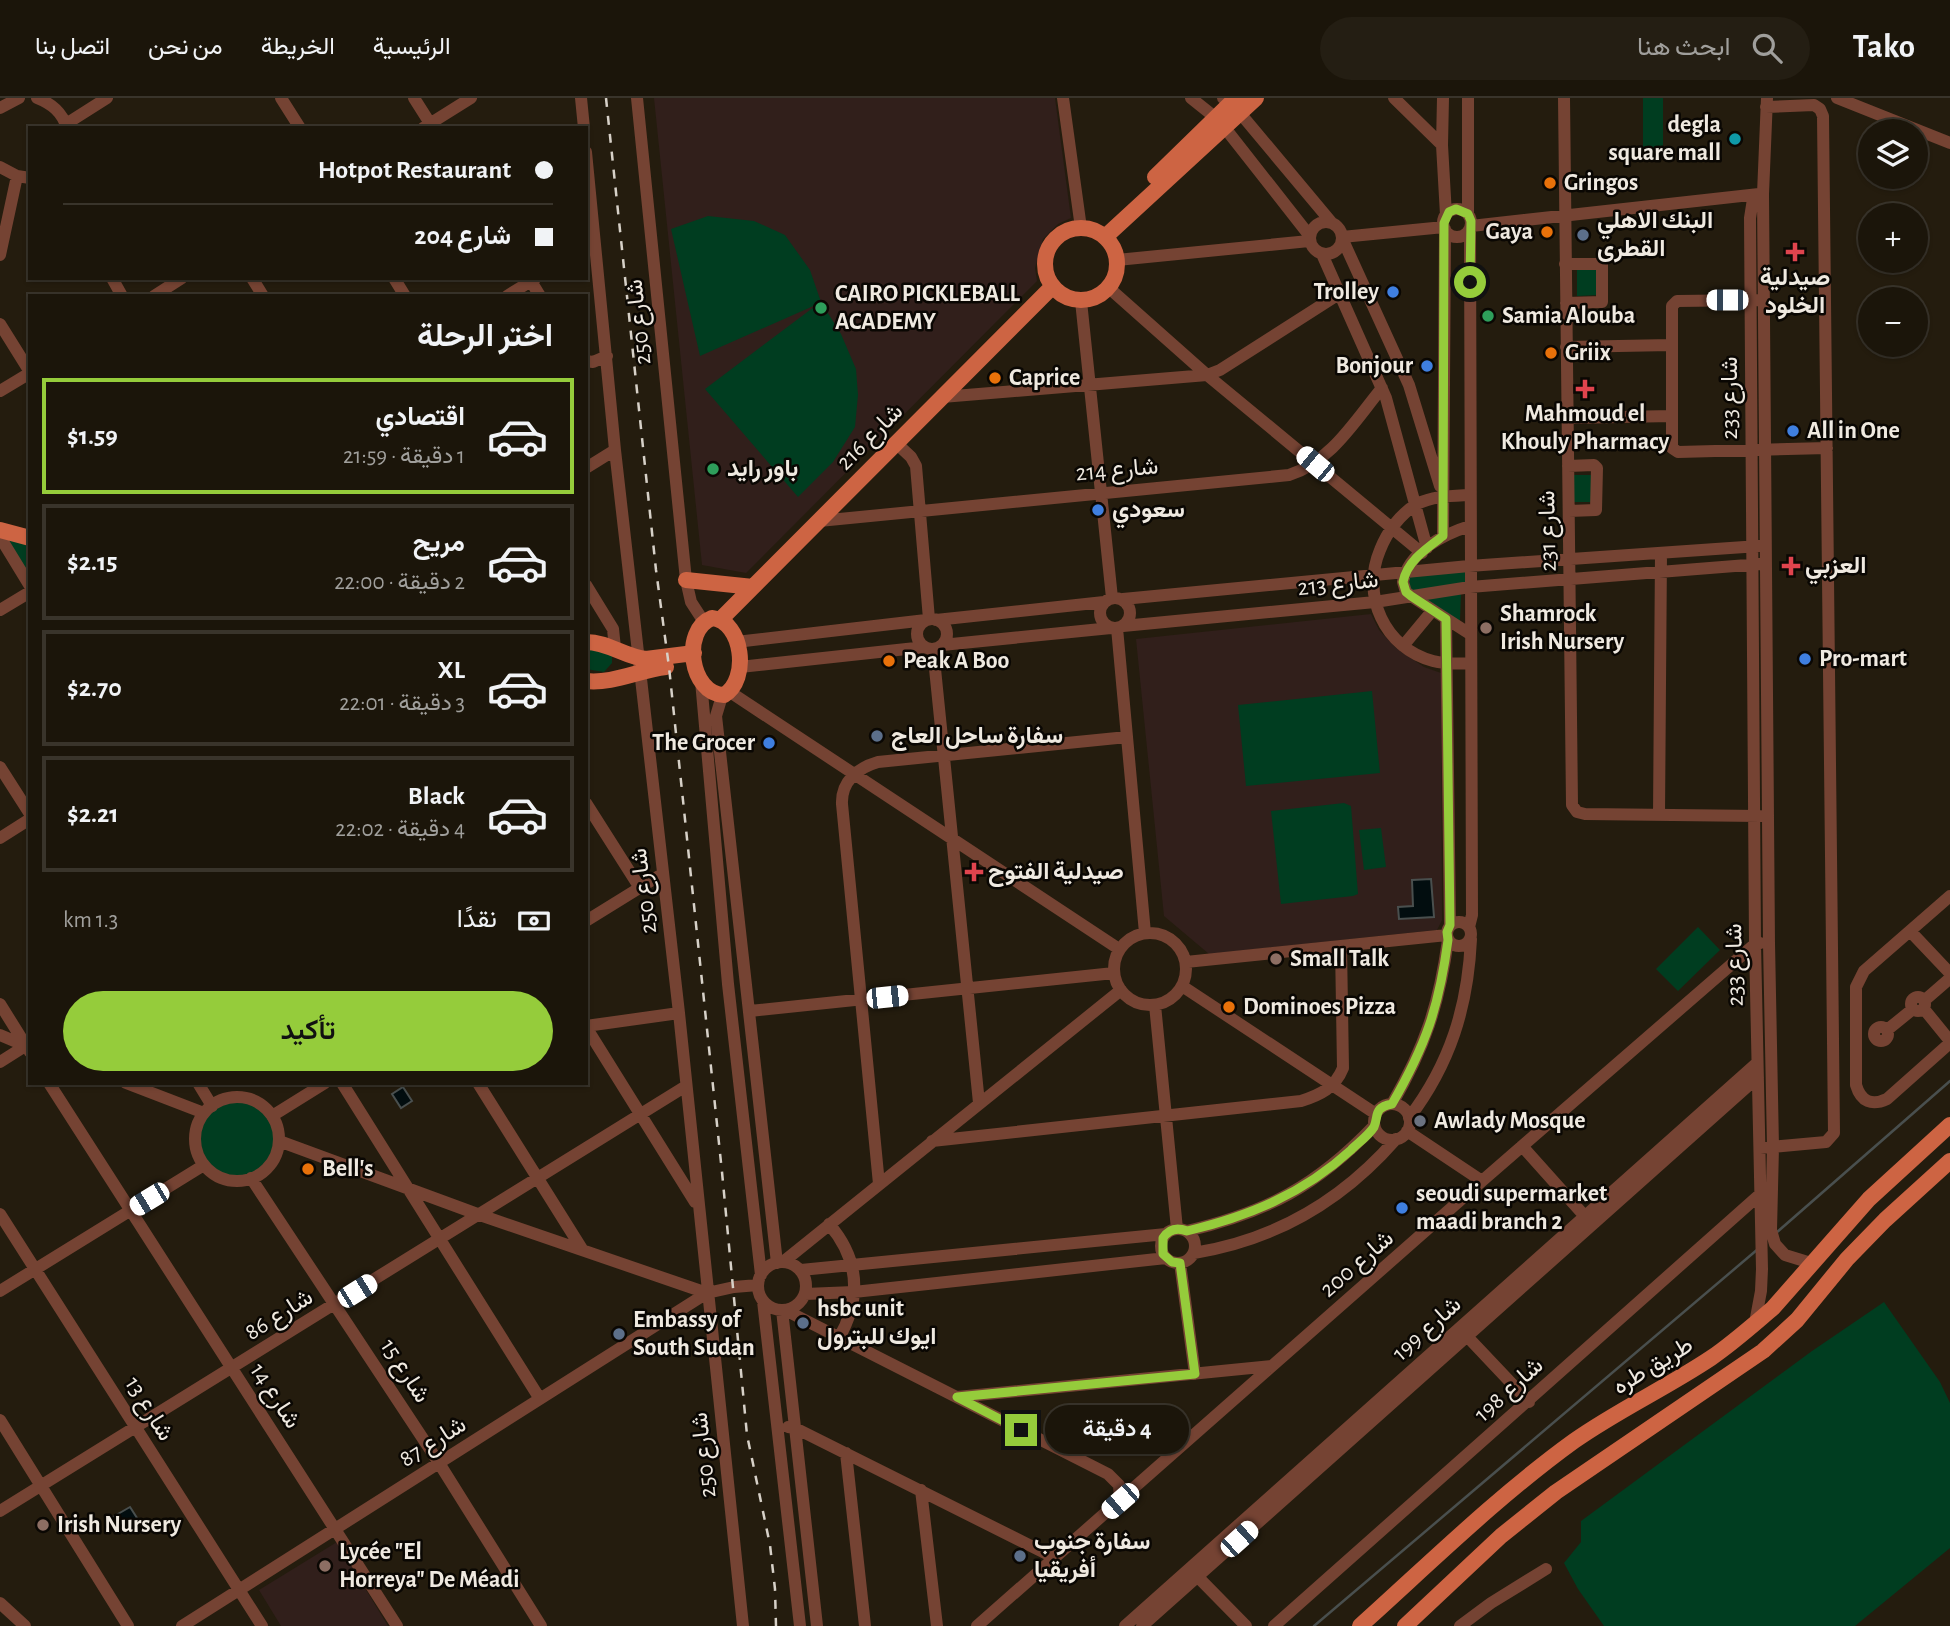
<!DOCTYPE html>
<html lang="ar">
<meta charset="utf-8">
<style>
:root{--surface:#1b150a;--page:#241e13;--text:#f1f3f6;--muted:#a09f9c;--line:#39342b;--accent:#95cc3b}
body{margin:0;font-family:"Alegreya Sans",Vazirmatn,sans-serif;background:var(--page);color:var(--text);direction:rtl;height:100vh;display:flex;flex-direction:column;font-size:26px;white-space:nowrap}
*{box-sizing:border-box;margin:0}
p{font-size:23px;color:var(--muted)}
.icon{flex:none;width:38px;height:38px;fill:none;stroke:currentColor;stroke-width:2;stroke-linecap:round;stroke-linejoin:round}
.map{position:relative;flex:1;overflow:hidden;direction:ltr}
.sheet{position:absolute;left:28px;top:196px;width:560px;height:791px;display:flex;flex-direction:column;background:var(--surface);border-radius:0px;box-shadow:0 2px 5px #0004,0 0 0 2px var(--line);direction:rtl}
.sheet>*{flex:none}
.guide{position:absolute;left:28px;top:28px;width:560px;height:154px;border-radius:0px;box-shadow:0 2px 5px #0004,0 0 0 2px var(--line);direction:rtl;display:grid;align-content:center;height:154px;padding:0 35px;background:var(--surface)}
.tools{position:absolute;left:1858px;top:21px;display:grid;gap:14px}
.tools a{display:grid;place-items:center;width:70px;height:70px;border-radius:50%;background:var(--surface);box-shadow:0 2px 5px #0004,0 0 0 2px var(--line);font-size:35px}
.end{position:absolute;width:32px;height:32px;margin:-16px;border:9px solid #95cc3b;background:#111;box-shadow:0 0 0 4px #111}
.from{border-radius:50%}
.bubble{position:absolute;height:49px;border-radius:24px;background:var(--surface);box-shadow:0 2px 5px #0004,0 0 0 2px var(--line);font-size:23px;font-weight:600;line-height:49px;text-align:center;direction:rtl}
.car{position:absolute;width:21px;height:42px;margin:-21px -10px;border-radius:9px;box-shadow:0 0 5px 2px #0007;background:linear-gradient(#fff 24%,#345 0 40%,#fff 0 76%,#345 0 86%,#fff 0)}
.guide b{display:flex;align-items:center;gap:24px;height:66px;font-size:26px}
.guide b+b{border-top:2px solid var(--line)}
.guide i{width:18px;height:18px;background:var(--text)}
ul{padding:0;list-style:none}
li{display:flex;align-items:center;gap:21px;height:116px;margin:0 14px 10px;padding:0 21px;border:4px solid var(--line);border-radius:0px}
li div{flex:1}
li b{display:block;font-size:26px}
li em{font-style:normal;font-weight:600}
li.on{border-color:var(--accent)}
li>.icon{width:63px;height:63px;stroke-width:1.5}
h2{padding:0 35px;font-size:32px;line-height:84px}
.pay{display:flex;align-items:center;gap:18px;height:77px;padding:0 35px;font-size:26px}
.pay p{margin-inline-start:auto}
.primary-button{display:flex;gap:14px;margin-top:auto;padding:14px 35px}
.primary-button a{flex:1;height:80px;border-radius:42px;background:var(--accent);color:#111;font-size:28px;font-weight:600;line-height:80px;text-align:center}
header{display:flex;align-items:center;gap:42px;box-sizing:border-box;height:98px;padding:0 35px;background:var(--surface);border-bottom:2px solid var(--line)}
header strong{font-size:33px}
nav{display:flex;gap:38px;margin-inline-start:auto;font-size:24px}
.search{width:490px;height:63px;background:var(--page);display:flex;align-items:center;gap:18px;box-sizing:border-box;padding:0 24px;border-radius:38px;color:var(--muted);font-size:26px}
.map>svg:first-child{display:block}
.education{fill:#311f1b}
.green{fill:#003d20}
.water{fill:#020d0f;stroke:#494f4e;stroke-width:2}
.lines{fill:none;stroke-linecap:round;stroke-linejoin:round}
.stream{stroke:#494f4e;stroke-width:2.5}
.minor{stroke:#754333;stroke-width:12}
.major{stroke:#cd6443;stroke-width:16}
.rail{stroke:#d7d1c8;stroke-width:2.5;stroke-dasharray:9 9;stroke-linecap:butt}
.route{stroke:#95cc3b;stroke-width:9}
.culture-dot{fill:#0f9aa8;stroke:#0a0703;stroke-width:2.5}
.food-dot{fill:#e8710a;stroke:#0a0703;stroke-width:2.5}
.service-dot{fill:#5c6f8a;stroke:#0a0703;stroke-width:2.5}
.health-dot{fill:#e0444e;stroke:#0a0703;stroke-width:2.5}
.shop-dot{fill:#3f7fe0;stroke:#0a0703;stroke-width:2.5}
.leisure-dot{fill:#2e9e5b;stroke:#0a0703;stroke-width:2.5}
.education-dot{fill:#8d6e63;stroke:#0a0703;stroke-width:2.5}
.worship-dot{fill:#6b7280;stroke:#0a0703;stroke-width:2.5}
.labels{text-anchor:middle;dominant-baseline:central;stroke-width:5;stroke-linejoin:round;paint-order:stroke}
.poi-label{font-size:24px;font-weight:bold;fill:#efe9e0;stroke:#0a0703;text-anchor:start}
.street-label{font-size:24px;fill:#efe9e0;stroke:#0a0703}
</style>
<header>
<strong>Tako</strong>
<div class="search"><svg class="icon" aria-label="search" viewBox="0 0 24 24"><circle cx="10" cy="10" r="6"/><path d="M15 15l6 6"/></svg>ابحث هنا</div>
<nav><a>الرئيسية</a><a>الخريطة</a><a>من نحن</a><a>اتصل بنا</a></nav>
</header>
<div class="map">
<svg width="1950" height="1528" viewBox="0 0 1950 1528">
<rect width="100%" height="100%" fill="#241c0e"/>
<path class="education" d="M654,0H1055L1071,120L1058,126L1043,141L1035,170L1037,183L746,475L702,467Z
M1371,516L1379,532L1396,550L1424,569L1441,575L1442,822L1437,832L1209,856L1164,818L1136,541Z
M337,1444L388,1528H281L259,1492Z"/>
<path class="green" d="M1643,0H1663V53H1643Z
M708,118L754,123L785,137L810,172L821,204L841,236L856,271L858,297L855,329L833,364L798,399L705,291L818,206L700,258L671,131Z
M1577,170H1600V197L1577,198Z
M1571,377H1594V404H1571Z
M2,436L30,443V481Z
M1465,471L1466,486L1411,495L1408,491L1409,475Z
M1461,495L1460,522L1458,523L1418,499Z
M586,548L612,557V565L604,574L586,571Z
M1372,593L1380,675L1246,688L1238,607Z
M1344,705L1351,708L1358,796L1353,798L1281,806L1271,713Z
M1381,730L1386,769L1364,772L1359,732Z
M1698,829L1720,852L1678,893L1656,871Z
M198 1040a38 38 0 1 1 76 0a38 38 0 1 1-76 0Z
M1884,1204L1940,1284L1950,1305V1450L1855,1528H1604L1578,1491L1564,1465L1581,1444V1423L1812,1253Z"/>
<path class="water" d="M1431,781L1434,819L1399,821L1398,809L1413,808L1412,782Z
M403,989L412,1003L401,1010L392,996Z
M130,1409L137,1420L118,1431L111,1420Z"/>
<g class="lines">
<path class="stream" d="M1776,1135L1950,983
M1314,1528L1758,1151"/>
<path class="minor" d="M37,0C52,6 62,14 67,30
M281,0L300,30
M414,0L433,30
M581,0L584,30
M637,0L686,482L691,504L704,524
M1063,0L1081,130
M1191,0L1216,20
M1223,0L1240,15L1332,125
M1394,0L1442,47
M1443,0L1442,47L1446,117
M1564,0L1572,707L1577,714L1585,716L1760,718
M1767,0L1763,96L1769,845L1773,1049L1771,1132L1775,1146L1785,1157L1811,1165
M1837,0L1950,45
M0,10L19,0
M66,26L107,0
M423,30L471,0
M1225,30L1309,137
M586,54L615,352L679,915L743,1528
M0,69L17,78L30,80
M1443 125a14 14 0 1 1 28 0a14 14 0 1 1-28 0Z
M1468,116V0
M1310 140a16 16 0 1 1 32 0a16 16 0 1 1-32 0Z
M1471,128L1759,96
M1342,139L1444,129
M1342,140L1409,287L1440,388
M1322,156L1386,300L1427,450
M0,157L17,78
M1117,162L1309,143
M1565,166H1602V204L1566,205
M112,180L122,198
M252,180L263,198
M394,180L405,198
M529,180L540,198
M1109,190L1207,277L1422,455
M154,198L182,180
M507,198L536,180
M1759,202L1677,203L1672,208V350L1678,354L1827,350
M1081,203L1112,500
M0,226L30,274
M1566,249L1671,247
M586,263L593,264L607,258
M0,293L30,275
M942,299L1207,277L1220,272L1339,196
M1567,320L1672,318
M896,345L911,359L916,368L929,521
M1568,368L1594,367L1597,370L1596,412L1569,413
M586,370L615,352
M1470,397C1452,398 1433,398 1417,406C1400,416 1387,434 1380,452C1361,497 1384,550 1433,563C1445,566 1458,566 1470,565
M819,423L1289,377C1331,364 1356,321 1382,290
M1470,428C1444,436 1408,454 1403,484L1406,494L1411,498L1470,536
M1443,438L1445,131
M0,439L30,488
M586,487L613,531L615,550
M1100 515a15 15 0 1 1 30 0a15 15 0 1 1-30 0Z
M1123,501L1469,468L1759,448
M0,512L30,494
M1446,521L1450,827
M917 536a15 15 0 1 1 30 0a15 15 0 1 1-30 0Z
M936,522L1104,504
M1123,528L1375,504L1470,489L1760,466
M1117,530L1145,835
M736,544L926,522
M942,547L1111,530
M1403,548L1432,513
M933,551L979,1005
M740,569L925,549
M701,583L728,886L761,1177
M730,594L1119,851
M722,598L716,618L777,1165
M0,669L30,716
M586,705L640,790
M1659,717L1661,455
M0,740L30,721
M1950,798L1864,873L1856,889V987C1861,1004 1872,1008 1887,1001L1950,945
M586,823L662,776
M1447 836a12 12 0 1 1 24 0a12 12 0 1 1-24 0Z
M1469,829L1472,817L1470,131
M1910,833L1948,873
M1114 871a36 36 0 1 1 72 0a36 36 0 1 1-72 0Z
M1186,864L1447,837
M1182,888L1376,1016
M1911 906a7 7 0 1 1 14 0a7 7 0 1 1-14 0Z
M1925,902L1948,882
M0,906L30,954
M1155,907L1177,1131
M1924,911L1950,943
M750,913L1114,875
M586,928L679,915
M1874 936a7 7 0 1 1 14 0a7 7 0 1 1-14 0Z
M586,929L695,1104
M1887,932L1913,911
M0,937L26,948
M0,964L30,945
M49,985L397,1528
M126,985L204,1015
M198,985L212,1008
M342,985L540,1301
M478,985L582,1151
M195 1041a42 42 0 1 1 84 0a42 42 0 1 1-84 0Z
M1392,1006C1425,949 1439,907 1448,842
M1374 1024a18 18 0 1 1 36 0a18 18 0 1 1-36 0Z
M272,1018L325,985
M1409,1020C1450,966 1468,909 1471,841
M1407,1033L1482,1083
M279,1043L480,1117L707,1195
M932,1043L1301,1003C1320,997 1335,990 1343,970L1341,848
M1522,1048L1590,1124
M1760,1050L1826,1044L1834,1035L1823,18L1820,11L1814,7L1766,9
M251,1080L439,1365L541,1528
M879,1086L842,706C841,684 857,670 878,664L1127,639
M0,1116L262,1528
M829,1126C859,1161 862,1199 839,1240
M1161 1148a17 17 0 1 1 34 0a17 17 0 1 1-34 0Z
M1187,1133C1267,1114 1317,1088 1374,1028
M1194,1155C1275,1142 1342,1103 1396,1041
M758 1188a24 24 0 1 1 48 0a24 24 0 1 1-48 0Z
M783,1164L1121,892
M1180,1165L1195,1276
M801,1172L1166,1136
M0,1193L204,1067
M805,1196L854,1194L1166,1160
M763,1203L800,1528
M782,1212L817,1528
M785,1212L1108,1376L1119,1387L1120,1403
M1755,1225L1761,1193L1762,1171L1755,846L1750,120L1753,101L1763,96
M1462,1233L1529,1304
M957,1299L1272,1268
M0,1322L128,1528
M788,1329L795,1330L1055,1460
M846,1355L865,1528
M921,1392L937,1528
M0,1413L686,988
M1192,1473L1246,1528
M0,1505L25,1528
M182,1528L707,1195L734,1189L758,1187
M977,1528L1482,1083L1755,846L1760,845
M1125,1528L1757,965
M1142,1528L1758,979
M1274,1528L1766,1091
M1460,1528L1491,1505L1546,1471"/>
<path class="major" d="M1155,79L1236,0
M1045 166a36 36 0 1 1 72 0a36 36 0 1 1-72 0Z
M1105,139L1256,0
M0,432L30,440
M686,482L753,489
M712,520C743,523 750,582 724,597C690,596 681,532 712,520Z
M720,522L1052,189
M586,544C608,544 625,559 646,561L694,555
M586,583C613,586 639,572 666,569
M1360,1528C1430,1465 1498,1398 1574,1343C1618,1312 1666,1290 1711,1260C1733,1245 1753,1227 1773,1210L1869,1101L1950,1027
M1405,1528L1501,1438L1556,1394L1763,1253L1797,1222L1847,1161L1885,1122L1950,1063"/>
<path class="rail" d="M606,0L656,472L669,569L722,1074L747,1337L770,1447L775,1491L776,1528"/>
</g>
<g class="lines">
<path class="route" d="M1021,1332L957,1299L1195,1276L1180,1165L1172,1164L1163,1156V1140C1169,1131 1177,1129 1187,1133C1249,1118 1303,1096 1351,1052C1357,1046 1369,1037 1374,1029C1379,1017 1373,1010 1392,1006C1426,947 1439,909 1448,842L1447,834L1450,827L1446,521L1411,498L1406,494L1403,484C1407,463 1427,450 1443,438L1444,125L1449,114L1456,111L1468,116L1471,123L1470,184"/>
</g>
<circle class="culture-dot" cx="1735" cy="41" r="7"/>
<g class="food-dot">
<circle cx="1550" cy="85" r="7"/>
<circle cx="1547" cy="134" r="7"/>
<circle cx="1551" cy="255" r="7"/>
<circle cx="995" cy="280" r="7"/>
<circle cx="889" cy="563" r="7"/>
<circle cx="1229" cy="909" r="7"/>
<circle cx="308" cy="1071" r="7"/>
</g>
<g class="service-dot">
<circle cx="1583" cy="137" r="7"/>
<circle cx="877" cy="638" r="7"/>
<circle cx="803" cy="1225" r="7"/>
<circle cx="619" cy="1236" r="7"/>
<circle cx="1020" cy="1458" r="7"/>
</g>
<g class="health-dot">
<path d="M1791.5 143.5h7v7h7v7h-7v7h-7v-7h-7v-7h7z"/>
<path d="M1581.5 280.5h7v7h7v7h-7v7h-7v-7h-7v-7h7z"/>
<path d="M1787.5 457.5h7v7h7v7h-7v7h-7v-7h-7v-7h7z"/>
<path d="M970.5 763.5h7v7h7v7h-7v7h-7v-7h-7v-7h7z"/>
</g>
<g class="shop-dot">
<circle cx="1393" cy="194" r="7"/>
<circle cx="1427" cy="268" r="7"/>
<circle cx="1793" cy="333" r="7"/>
<circle cx="1098" cy="412" r="7"/>
<circle cx="1805" cy="561" r="7"/>
<circle cx="769" cy="645" r="7"/>
<circle cx="1402" cy="1110" r="7"/>
</g>
<g class="leisure-dot">
<circle cx="821" cy="210" r="7"/>
<circle cx="1488" cy="218" r="7"/>
<circle cx="713" cy="371" r="7"/>
</g>
<g class="education-dot">
<circle cx="1486" cy="530" r="7"/>
<circle cx="1276" cy="861" r="7"/>
<circle cx="43" cy="1427" r="7"/>
<circle cx="325" cy="1468" r="7"/>
</g>
<circle class="worship-dot" cx="1420" cy="1023" r="7"/>
<g class="labels">
<g class="poi-label">
<text x="1721" y="27" text-anchor="end">degla<tspan x="1721" dy="28">square mall</tspan></text>
<text x="1564" y="85">Gringos</text>
<text x="1597" y="123">البنك الاهلي<tspan x="1597" dy="28">القطرى</tspan></text>
<text x="1533" y="134" text-anchor="end">Gaya</text>
<text x="1795" y="180" text-anchor="middle">صيدلية<tspan x="1795" dy="28">الخلود</tspan></text>
<text x="1379" y="194" text-anchor="end">Trolley</text>
<text x="835" y="196">CAIRO PICKLEBALL<tspan x="835" dy="28">ACADEMY</tspan></text>
<text x="1502" y="218">Samia Alouba</text>
<text x="1565" y="255">Griix</text>
<text x="1413" y="268" text-anchor="end">Bonjour</text>
<text x="1009" y="280">Caprice</text>
<text x="1585" y="316" text-anchor="middle">Mahmoud el<tspan x="1585" dy="28">Khouly Pharmacy</tspan></text>
<text x="1807" y="333">All in One</text>
<text x="727" y="371">باور رايد</text>
<text x="1112" y="412">سعودي</text>
<text x="1805" y="468">العزبي</text>
<text x="1500" y="516">Shamrock<tspan x="1500" dy="28">Irish Nursery</tspan></text>
<text x="1819" y="561">Pro-mart</text>
<text x="903" y="563">Peak A Boo</text>
<text x="891" y="638">سفارة ساحل العاج</text>
<text x="755" y="645" text-anchor="end">The Grocer</text>
<text x="988" y="774">صيدلية الفتوح</text>
<text x="1290" y="861">Small Talk</text>
<text x="1243" y="909">Dominoes Pizza</text>
<text x="1434" y="1023">Awlady Mosque</text>
<text x="322" y="1071">Bell's</text>
<text x="1416" y="1096">seoudi supermarket<tspan x="1416" dy="28">maadi branch 2</tspan></text>
<text x="817" y="1211">hsbc unit<tspan x="817" dy="28">ايوك للبترول</tspan></text>
<text x="633" y="1222">Embassy of<tspan x="633" dy="28">South Sudan</tspan></text>
<text x="57" y="1427">Irish Nursery</text>
<text x="1034" y="1444">سفارة جنوب<tspan x="1034" dy="28">أفريقيا</tspan></text>
<text x="339" y="1454">Lycée "El<tspan x="339" dy="28">Horreya" De Méadi</tspan></text>
</g>
<g class="street-label">
<text transform="translate(639 224) rotate(-96)">شارع 250</text>
<text transform="translate(1730 300) rotate(-90)">شارع 233</text>
<text transform="translate(870 339) rotate(-45)">شارع 216</text>
<text transform="translate(1117 372) rotate(-5)">شارع 214</text>
<text transform="translate(1548 433) rotate(-91)">شارع 231</text>
<text transform="translate(1338 486) rotate(-6)">شارع 213</text>
<text transform="translate(644 793) rotate(-97)">شارع 250</text>
<text transform="translate(1735 867) rotate(-91)">شارع 233</text>
<text transform="translate(1357 1166) rotate(-41)">شارع 200</text>
<text transform="translate(279 1217) rotate(-32)">شارع 86</text>
<text transform="translate(1427 1231) rotate(-42)">شارع 199</text>
<text transform="translate(1653 1268) rotate(-31)">طريق طره</text>
<text transform="translate(405 1273) rotate(57)">شارع 15</text>
<text transform="translate(1509 1292) rotate(-42)">شارع 198</text>
<text transform="translate(275 1298) rotate(57)">شارع 14</text>
<text transform="translate(149 1311) rotate(58)">شارع 13</text>
<text transform="translate(433 1344) rotate(-32)">شارع 87</text>
<text transform="translate(704 1357) rotate(-96)">شارع 250</text>
</g>
</g>
</svg>
<div class="tools">
<a><svg class="icon" aria-label="layers" viewBox="0 0 24 24"><path d="M12 4l9 5-9 5-9-5zM3 14l9 5 9-5"/></svg></a>
<a>+</a>
<a>−</a>
</div>
<i class="end from" style="left:1470px;top:184px"></i>
<i class="end" style="left:1021px;top:1332px"></i>
<div class="bubble" style="left:1045px;top:1307px;width:144px">4 دقيقة</div>
<i class="car" style="left:1727px;top:202px;rotate:270deg"></i>
<i class="car" style="left:1315px;top:366px;rotate:310deg"></i>
<i class="car" style="left:887px;top:899px;rotate:84deg"></i>
<i class="car" style="left:149px;top:1101px;rotate:239deg"></i>
<i class="car" style="left:357px;top:1193px;rotate:58deg"></i>
<i class="car" style="left:1120px;top:1403px;rotate:229deg"></i>
<i class="car" style="left:1239px;top:1441px;rotate:48deg"></i>
<div class="guide">
<b><i class="from"></i>Hotpot Restaurant</b>
<b><i></i>شارع 204</b>
</div>
<section class="sheet">
<h2>اختر الرحلة</h2>
<ul>
<li class="on"><svg class="icon" aria-label="car" viewBox="0 0 24 24"><path d="M5 17H2v-5l4-1 3-4h7l3 4 3 1v5h-3M9 17h6M6 11h13"/><circle cx="7" cy="17" r="2"/><circle cx="17" cy="17" r="2"/></svg><div><b>اقتصادي</b><p>1 دقيقة · 21:59</p></div><em>$1.59</em></li>
<li><svg class="icon" aria-label="car" viewBox="0 0 24 24"><path d="M5 17H2v-5l4-1 3-4h7l3 4 3 1v5h-3M9 17h6M6 11h13"/><circle cx="7" cy="17" r="2"/><circle cx="17" cy="17" r="2"/></svg><div><b>مريح</b><p>2 دقيقة · 22:00</p></div><em>$2.15</em></li>
<li><svg class="icon" aria-label="car" viewBox="0 0 24 24"><path d="M5 17H2v-5l4-1 3-4h7l3 4 3 1v5h-3M9 17h6M6 11h13"/><circle cx="7" cy="17" r="2"/><circle cx="17" cy="17" r="2"/></svg><div><b>XL</b><p>3 دقيقة · 22:01</p></div><em>$2.70</em></li>
<li><svg class="icon" aria-label="car" viewBox="0 0 24 24"><path d="M5 17H2v-5l4-1 3-4h7l3 4 3 1v5h-3M9 17h6M6 11h13"/><circle cx="7" cy="17" r="2"/><circle cx="17" cy="17" r="2"/></svg><div><b>Black</b><p>4 دقيقة · 22:02</p></div><em>$2.21</em></li>
</ul>
<div class="pay"><svg class="icon" aria-label="cash" viewBox="0 0 24 24"><path d="M3 7h18v10H3z"/><circle cx="12" cy="12" r="2"/></svg>نقدًا<p>1.3 km</p></div>
<div class="primary-button"><a>تأكيد</a></div>
</section>
</div>
